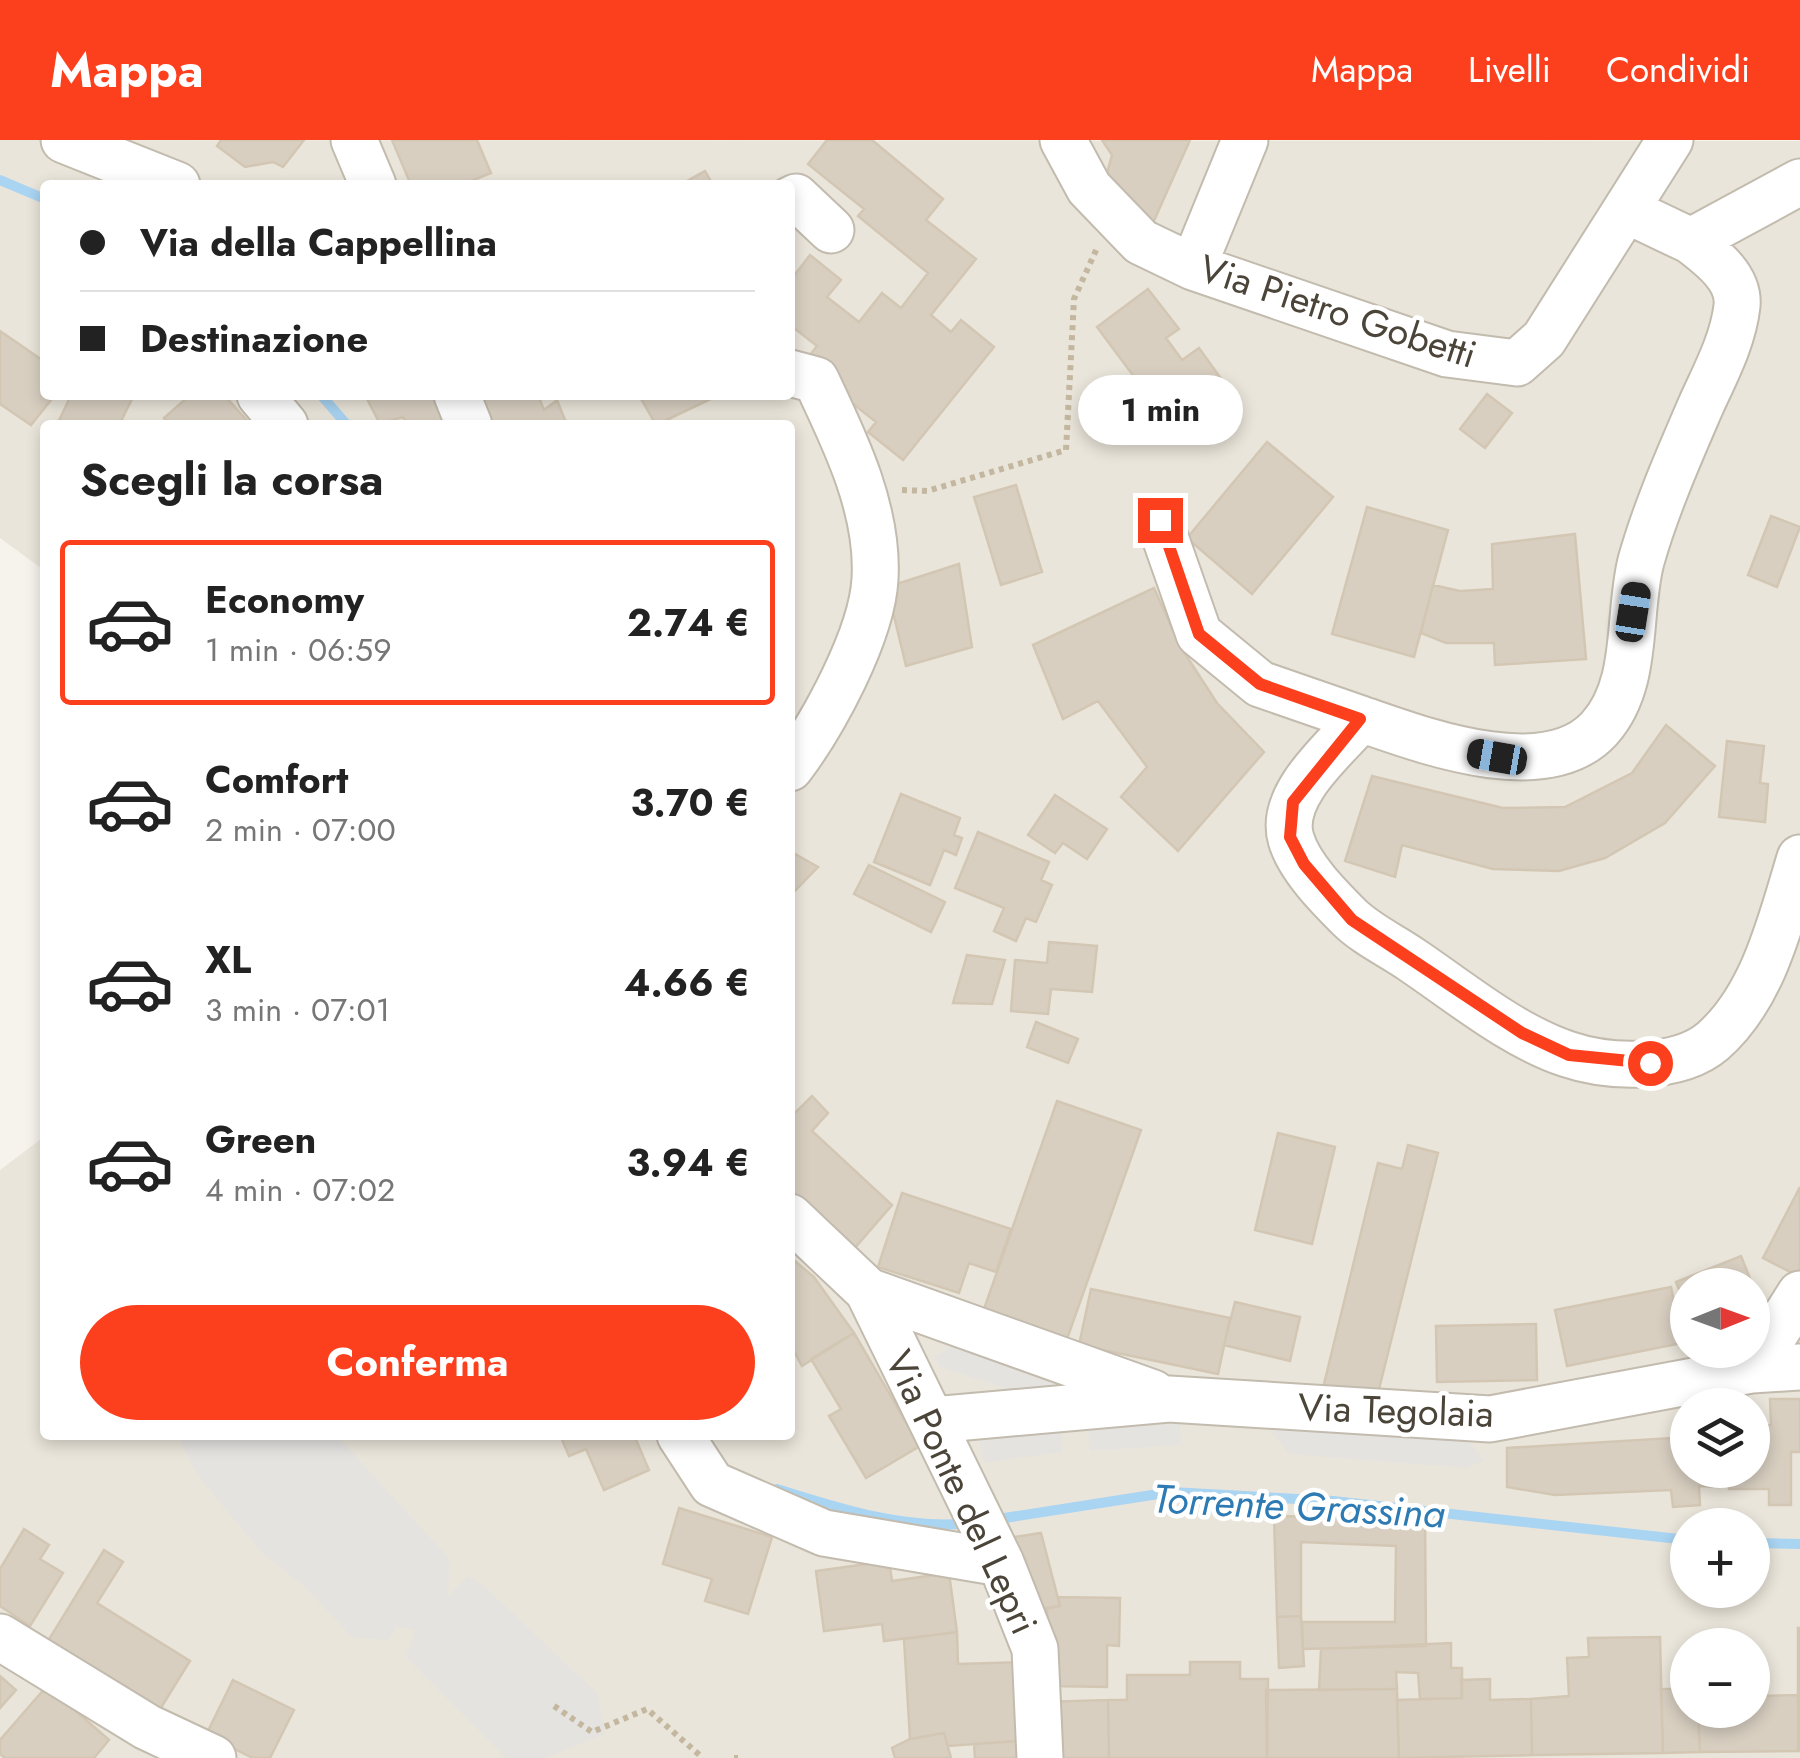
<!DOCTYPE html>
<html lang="it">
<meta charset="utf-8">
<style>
:root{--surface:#fff;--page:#f6f6f6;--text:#222;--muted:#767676;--line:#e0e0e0;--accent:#fc3f1d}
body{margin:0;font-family:Jost,sans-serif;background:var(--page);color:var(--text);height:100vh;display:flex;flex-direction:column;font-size:38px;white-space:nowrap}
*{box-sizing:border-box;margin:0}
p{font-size:32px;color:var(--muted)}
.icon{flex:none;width:55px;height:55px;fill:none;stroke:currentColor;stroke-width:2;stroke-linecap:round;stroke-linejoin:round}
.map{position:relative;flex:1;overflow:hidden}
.sheet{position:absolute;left:40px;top:280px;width:755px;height:1020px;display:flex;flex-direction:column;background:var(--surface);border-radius:10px;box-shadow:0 5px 15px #0003}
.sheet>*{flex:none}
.hud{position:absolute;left:40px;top:40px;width:755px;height:220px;border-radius:10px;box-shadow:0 5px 15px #0003;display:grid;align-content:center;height:220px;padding:0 40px;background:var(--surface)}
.needle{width:65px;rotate:89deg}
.tools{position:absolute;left:1670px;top:1128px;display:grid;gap:20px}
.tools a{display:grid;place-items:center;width:100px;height:100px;border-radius:50%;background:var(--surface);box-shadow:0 5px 15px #0003;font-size:50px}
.end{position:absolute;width:45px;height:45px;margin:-22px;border:12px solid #fc3f1d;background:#fff;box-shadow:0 0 0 5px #fff}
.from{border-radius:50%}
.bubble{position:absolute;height:70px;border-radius:35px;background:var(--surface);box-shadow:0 5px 15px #0003;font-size:32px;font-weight:700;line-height:70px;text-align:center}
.car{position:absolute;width:30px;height:60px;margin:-30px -15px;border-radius:12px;box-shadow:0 0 8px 2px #0007;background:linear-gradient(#222 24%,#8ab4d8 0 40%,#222 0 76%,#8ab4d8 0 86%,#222 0)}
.hud b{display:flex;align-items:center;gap:35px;height:95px;font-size:38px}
.hud b+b{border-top:2px solid var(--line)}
.hud i{width:25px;height:25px;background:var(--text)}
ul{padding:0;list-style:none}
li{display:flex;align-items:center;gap:30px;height:165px;margin:0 20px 15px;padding:0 20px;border:5px solid transparent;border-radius:10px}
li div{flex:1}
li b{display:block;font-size:38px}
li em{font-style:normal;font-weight:700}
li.active{border-color:var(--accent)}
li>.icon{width:90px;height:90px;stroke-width:1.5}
h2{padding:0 40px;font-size:45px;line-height:120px}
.cta{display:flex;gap:20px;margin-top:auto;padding:20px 40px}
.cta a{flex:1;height:115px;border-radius:60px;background:var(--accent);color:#fff;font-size:40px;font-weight:700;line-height:115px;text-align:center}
header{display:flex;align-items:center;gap:60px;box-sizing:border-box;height:140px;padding:0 50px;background:var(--accent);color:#fff}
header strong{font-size:48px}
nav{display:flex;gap:55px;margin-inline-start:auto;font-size:35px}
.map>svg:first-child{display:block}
.residential{fill:#eae5da;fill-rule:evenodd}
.parking{fill:#e5e3e0}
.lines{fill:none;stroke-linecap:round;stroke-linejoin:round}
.stream{stroke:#a9d4f2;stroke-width:10}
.building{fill:#d8cfc1;stroke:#d3c7b4;stroke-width:2.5}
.minor-casing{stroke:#c2bbae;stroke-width:49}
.path{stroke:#c4b79f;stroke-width:6;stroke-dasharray:5 5;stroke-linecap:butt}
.minor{stroke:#fff;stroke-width:45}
.route{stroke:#fc3f1d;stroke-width:12}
.labels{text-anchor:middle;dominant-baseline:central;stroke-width:9;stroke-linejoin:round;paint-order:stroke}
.street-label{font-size:38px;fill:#4b4439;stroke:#fff}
.water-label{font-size:40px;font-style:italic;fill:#2e7ab2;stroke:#fff}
</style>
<header>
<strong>Mappa</strong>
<nav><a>Mappa</a><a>Livelli</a><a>Condividi</a></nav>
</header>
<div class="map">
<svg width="1800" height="1618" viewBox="0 0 1800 1618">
<rect width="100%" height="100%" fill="#f6f3ec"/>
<path class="residential" d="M0,0L1800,1V1618H0V1030L45,996V1295H790V285H45V431L0,398ZM45,45H790V255H45ZM1688,1145H1752V1210H1688ZM1688,1265H1752V1330H1688ZM1688,1385H1752V1450H1688ZM1688,1505H1752V1570H1688Z"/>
<path class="parking" d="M963,1200L1048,1231L1056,1248L1014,1251L940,1227L935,1216Z
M1180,1276L1181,1305L1090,1311L1087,1281Z
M1062,1284V1312L984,1323L978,1293Z
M1265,1284L1468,1301L1484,1320L1466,1328L1289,1314Z
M177,1295H336L450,1419L448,1456L468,1436L483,1445L598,1554L605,1594L545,1618H506L406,1517L415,1490L396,1487L389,1500L353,1498L303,1445L263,1414L197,1335Z"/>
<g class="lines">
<path class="stream" d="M0,40L45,59
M321,255L347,285
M777,1349C837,1368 908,1391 971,1383
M992,1380L1171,1352L1333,1361L1688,1400
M1752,1403L1800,1404"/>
</g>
<path class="building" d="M221,0H304L283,27L273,22L245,27L217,6Z
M392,0H477L491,33L461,45H411Z
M827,0H872L943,59L926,80L976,119L931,175L951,192L961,180L994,207L903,320L868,292L876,282L803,224L817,206L790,185V141L810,115L841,140L827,157L859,182L882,153L901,168L928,133L858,76L864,69L808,24Z
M1102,0H1190L1153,83L1102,51L1112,15Z
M705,31L713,45H680Z
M1148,149L1179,189L1166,198L1182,220L1199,208L1222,240L1207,251L1221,271L1202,285L1188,265L1167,281L1097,187Z
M0,191L45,222V255H55L31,285L0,264Z
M1487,254L1512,273L1485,308L1460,289Z
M71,255H134L119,285H57Z
M190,255H224L251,285H171L164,278Z
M365,255H434L444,285H407L403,277L380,284Z
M476,255H538L544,270L557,260L567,285H487Z
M639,255H719L656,285Z
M1267,302L1333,357L1252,454L1187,398Z
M1016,345L1042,432L1001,445L974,357Z
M1367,367L1448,390L1414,517L1332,494Z
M1771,376L1800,387L1777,447L1748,435Z
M1575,394L1586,519L1495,525L1494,503H1446L1421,493L1433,445L1460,451L1493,449L1492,404Z
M959,424L972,507L906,526L887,447Z
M1154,448L1180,506L1217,563L1264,612L1178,711L1121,657L1147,627L1098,561L1063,579L1033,505Z
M1666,585L1715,626L1665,683L1605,718L1559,731L1493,729L1402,705L1395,737L1345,721L1372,636L1503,668L1565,667L1632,633Z
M1727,601L1764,606L1760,643L1768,644L1765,682L1719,677Z
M901,654L960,678L954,695L962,698L956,715L944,710L930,745L874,722Z
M1055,655L1107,689L1087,719L1063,703L1055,713L1028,695Z
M978,692L1049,722L1041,740L1052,745L1036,782L1026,778L1016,801L994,791L1004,768L955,748Z
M790,711L818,727L790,756Z
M869,725L945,762L931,792L854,754Z
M1049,802L1097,806L1092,852L1051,849L1048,874L1011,871L1015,820L1047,823Z
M967,815L1005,820L992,864L953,863Z
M1036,882L1078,899L1068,923L1027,907Z
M812,956L828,973L812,991L892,1065L854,1109L790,1050V970L794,974Z
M1057,961L1141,990L1067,1199L984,1169Z
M1278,993L1335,1007L1312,1104L1255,1090Z
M1408,1005L1438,1013L1376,1261L1323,1248L1378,1023L1402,1029Z
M1800,1047V1137L1763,1118Z
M902,1053L1011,1089L996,1132L969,1123L959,1153L878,1127Z
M1741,1116L1765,1176L1752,1181V1145H1688V1172L1676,1142Z
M790,1117L814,1137L854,1193L802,1226L790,1204Z
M1671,1147L1682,1203L1567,1226L1555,1170Z
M1091,1149L1230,1178L1218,1234L1079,1205Z
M1235,1162L1300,1177L1290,1221L1224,1205Z
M1536,1184L1537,1240L1437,1242L1436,1186Z
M854,1193L920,1306L866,1338L829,1276L841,1269L811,1219Z
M1770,1259H1800V1312H1791V1365H1769V1349H1729V1330H1752V1286L1771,1285Z
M560,1295H634L649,1330L604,1350L586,1309L569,1316Z
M1688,1297V1330H1718V1347L1699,1346L1700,1365L1673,1367L1671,1350L1555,1355L1507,1347V1308Z
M679,1368L772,1397L748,1474L705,1461L712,1439L663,1424Z
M1274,1376L1425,1379L1426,1506L1303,1509L1302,1482H1395L1396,1406L1301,1402V1476L1277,1477Z
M24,1389L49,1405L40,1419L63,1433L30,1486L0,1466V1429Z
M1041,1393L1060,1466L1032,1471L1001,1399Z
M104,1410L123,1422L97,1463L190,1521L154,1579L43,1509Z
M889,1421L892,1441L949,1433L957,1492L884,1501L882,1484L824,1491L816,1431Z
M1058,1457L1120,1458L1119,1506L1107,1505V1547L1050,1546L1047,1468L1060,1466Z
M1301,1476L1304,1526L1279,1528L1277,1477Z
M1798,1488H1800V1611H1798Z
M957,1492L958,1524L1025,1522L1031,1600L948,1606L944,1593L910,1599L904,1499Z
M1660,1497L1663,1613L1532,1615L1531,1559L1569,1556L1567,1518L1589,1517L1588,1498Z
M1451,1503V1528H1462V1558L1420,1559L1418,1533L1396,1532L1397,1549L1319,1550L1321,1509Z
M1190,1522H1240V1539H1268L1267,1618H1109L1108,1560H1127V1535H1190Z
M1752,1535H1761L1762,1556L1798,1555V1611L1700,1612L1698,1570H1752Z
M0,1536L16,1550L0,1568Z
M1490,1539V1560L1531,1559L1532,1615L1399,1618L1397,1560L1462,1558L1461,1540Z
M233,1540L294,1570L270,1618H253L206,1595Z
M47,1546L109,1600L94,1618H5L0,1614V1600Z
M1397,1549L1399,1618H1267L1266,1550Z
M1661,1549H1678L1679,1566L1698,1570L1700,1612L1663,1613Z
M1108,1560L1109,1618H1044V1562Z
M944,1593L951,1618H895L892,1608L910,1599Z
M1031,1600V1618H975L974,1604Z"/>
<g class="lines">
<defs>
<path id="minor" d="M64,0L177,45
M354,0L373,45
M1063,0L1089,48L1141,102L1193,127L1447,214L1517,223L1544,199L1670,0
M790,60L796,57L831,90
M1628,71L1691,101L1800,42
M1691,101C1710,116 1740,137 1737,166C1733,201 1715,234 1701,265C1679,316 1656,368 1641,421C1627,475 1640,544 1599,589C1545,647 1422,600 1361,579C1335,609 1278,655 1291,699C1299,727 1329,757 1349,777C1366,794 1392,806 1412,820C1461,853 1511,895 1567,914C1608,928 1678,931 1713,901C1764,856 1781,780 1800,718
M1193,127L1245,0
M790,233L816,240C845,301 879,370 875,439C872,495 823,585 790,628
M260,255L285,285
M457,255L469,285
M1159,380L1199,494L1260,544L1361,579
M790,1077L868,1151L1001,1423L1035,1509L1040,1618
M868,1151L1153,1253
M1752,1230L1800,1154
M933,1280L1169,1259L1490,1279L1752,1230L1800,1227
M680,1295L712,1344L824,1393L1001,1423
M0,1497L147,1587L213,1618"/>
</defs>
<use href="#minor" class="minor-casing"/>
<path class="path" d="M902,350L927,351L1066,310L1074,159L1097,108
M554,1566L592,1592L647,1569L703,1618
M734,1618H738"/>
<use href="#minor" class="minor"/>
</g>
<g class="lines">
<path class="route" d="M1160,380L1199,494L1260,544L1360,579L1293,662L1290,697L1304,724L1352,780L1522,893L1569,915L1650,923"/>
</g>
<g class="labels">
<g class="street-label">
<text transform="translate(1338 171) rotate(18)">Via Pietro Gobetti</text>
<text transform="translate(1396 1270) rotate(2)">Via Tegolaia</text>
<text transform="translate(962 1352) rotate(65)">Via Ponte del Lepri</text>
</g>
<g class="water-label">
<text transform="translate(1299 1366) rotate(3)">Torrente Grassina</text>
</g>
</g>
</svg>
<div class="tools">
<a><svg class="needle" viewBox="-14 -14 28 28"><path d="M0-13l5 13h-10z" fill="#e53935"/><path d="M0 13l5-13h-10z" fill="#767676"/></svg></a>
<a><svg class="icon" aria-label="layers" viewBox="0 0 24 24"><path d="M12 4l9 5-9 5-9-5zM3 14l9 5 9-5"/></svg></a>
<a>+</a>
<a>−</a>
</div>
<i class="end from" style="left:1650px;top:923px"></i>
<i class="end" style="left:1160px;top:380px"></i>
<div class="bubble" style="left:1078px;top:235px;width:165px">1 min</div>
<i class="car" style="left:1633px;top:472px;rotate:9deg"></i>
<i class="car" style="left:1497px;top:617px;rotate:280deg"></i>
<div class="hud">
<b><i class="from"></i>Via della Cappellina</b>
<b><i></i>Destinazione</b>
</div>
<section class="sheet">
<h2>Scegli la corsa</h2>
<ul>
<li class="active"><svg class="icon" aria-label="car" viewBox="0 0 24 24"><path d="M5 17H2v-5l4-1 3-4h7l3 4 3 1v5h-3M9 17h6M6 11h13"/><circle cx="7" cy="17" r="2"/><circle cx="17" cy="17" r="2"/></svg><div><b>Economy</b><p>1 min · 06:59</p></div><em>2.74 €</em></li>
<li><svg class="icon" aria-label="car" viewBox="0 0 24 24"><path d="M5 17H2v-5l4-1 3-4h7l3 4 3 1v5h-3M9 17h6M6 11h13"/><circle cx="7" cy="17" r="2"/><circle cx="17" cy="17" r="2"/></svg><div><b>Comfort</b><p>2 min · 07:00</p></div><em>3.70 €</em></li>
<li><svg class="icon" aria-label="car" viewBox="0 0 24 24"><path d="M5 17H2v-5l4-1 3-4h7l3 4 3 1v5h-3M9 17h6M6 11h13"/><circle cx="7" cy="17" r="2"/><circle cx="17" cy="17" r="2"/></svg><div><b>XL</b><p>3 min · 07:01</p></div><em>4.66 €</em></li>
<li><svg class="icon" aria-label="car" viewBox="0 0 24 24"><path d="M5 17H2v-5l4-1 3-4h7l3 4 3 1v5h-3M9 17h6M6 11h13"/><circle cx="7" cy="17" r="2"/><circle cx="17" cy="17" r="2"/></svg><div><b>Green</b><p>4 min · 07:02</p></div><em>3.94 €</em></li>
</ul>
<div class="cta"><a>Conferma</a></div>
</section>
</div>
